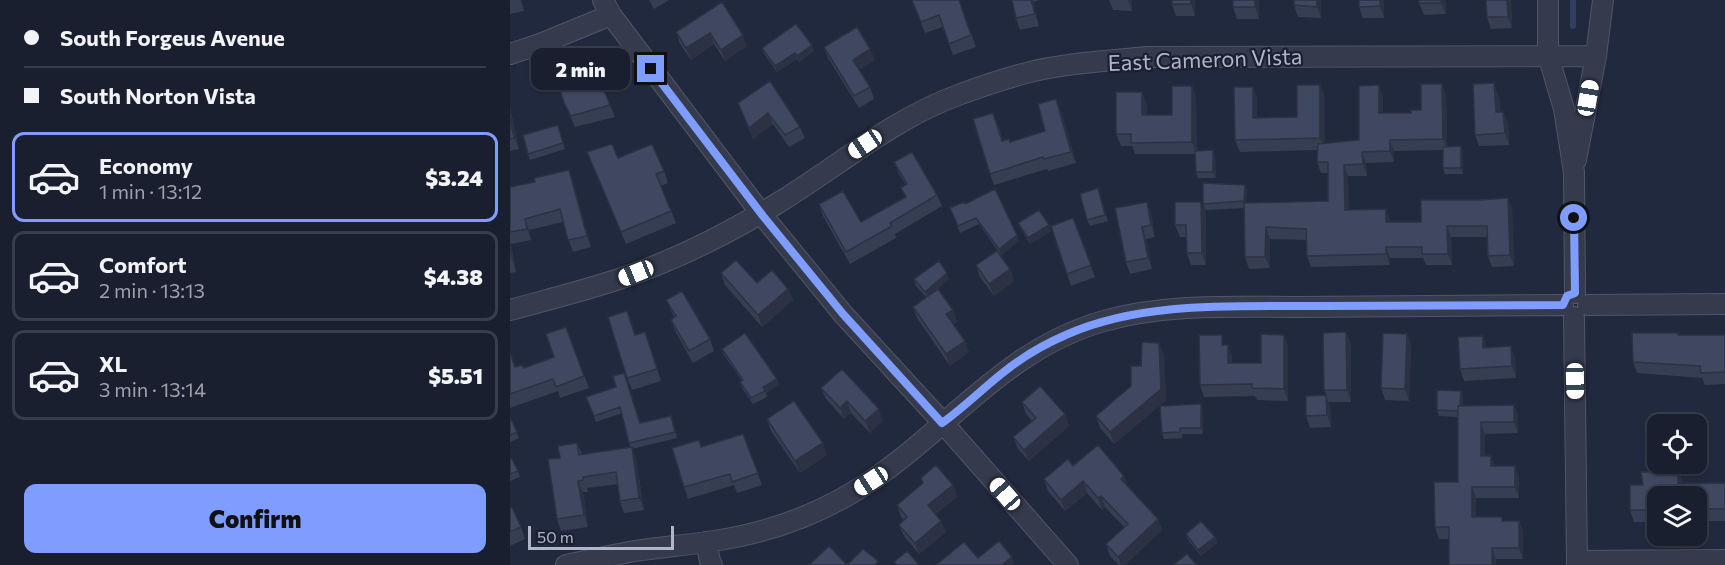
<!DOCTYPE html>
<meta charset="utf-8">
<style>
:root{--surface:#191f2e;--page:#222736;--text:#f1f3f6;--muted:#9fa2aa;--line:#373d4a;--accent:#7f9dff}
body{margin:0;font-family:Commissioner,sans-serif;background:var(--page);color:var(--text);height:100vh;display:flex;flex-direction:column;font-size:22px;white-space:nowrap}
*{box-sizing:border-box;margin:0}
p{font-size:20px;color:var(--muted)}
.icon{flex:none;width:33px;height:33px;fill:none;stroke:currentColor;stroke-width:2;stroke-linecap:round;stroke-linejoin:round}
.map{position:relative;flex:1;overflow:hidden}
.drawer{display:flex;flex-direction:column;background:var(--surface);width:510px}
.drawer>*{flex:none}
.hud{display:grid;align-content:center;height:132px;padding:0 24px;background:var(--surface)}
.buttons{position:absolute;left:1137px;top:414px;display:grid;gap:12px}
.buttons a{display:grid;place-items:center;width:60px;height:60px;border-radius:12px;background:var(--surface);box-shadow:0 2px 4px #0004,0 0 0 2px var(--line);font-size:30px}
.scale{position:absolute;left:18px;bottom:15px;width:146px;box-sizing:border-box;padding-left:6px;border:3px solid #b0b6c9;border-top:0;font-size:16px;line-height:21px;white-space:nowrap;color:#b0b6c9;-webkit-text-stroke:4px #1a2032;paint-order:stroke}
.end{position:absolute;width:27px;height:27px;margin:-14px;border:8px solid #7f9dff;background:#111;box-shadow:0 0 0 3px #111}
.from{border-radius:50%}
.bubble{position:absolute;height:42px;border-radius:12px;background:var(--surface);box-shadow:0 2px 4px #0004,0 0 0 2px var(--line);font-size:20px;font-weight:800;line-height:42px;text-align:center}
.car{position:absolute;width:18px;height:36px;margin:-18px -9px;border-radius:8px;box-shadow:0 0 4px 2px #0007;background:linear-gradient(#fff 24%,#345 0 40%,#fff 0 76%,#345 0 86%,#fff 0)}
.hud b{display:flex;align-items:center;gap:21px;height:57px;font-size:22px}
.hud b+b{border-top:2px solid var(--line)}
.hud i{width:15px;height:15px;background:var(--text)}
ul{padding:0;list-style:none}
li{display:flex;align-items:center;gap:18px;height:90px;margin:0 12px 9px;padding:0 12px;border:3px solid var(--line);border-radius:12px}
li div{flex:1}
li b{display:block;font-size:22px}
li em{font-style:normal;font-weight:800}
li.active{border-color:var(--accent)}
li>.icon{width:54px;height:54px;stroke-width:1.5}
.cta{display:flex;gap:12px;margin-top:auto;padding:12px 24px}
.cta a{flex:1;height:69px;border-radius:12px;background:var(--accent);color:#111;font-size:24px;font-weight:800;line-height:69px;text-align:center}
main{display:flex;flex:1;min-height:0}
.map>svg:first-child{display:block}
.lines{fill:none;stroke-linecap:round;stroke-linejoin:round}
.stream{stroke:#313f64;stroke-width:6}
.street-casing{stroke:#505668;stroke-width:22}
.street{stroke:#353b4d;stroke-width:20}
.wall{fill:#363e53}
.shaded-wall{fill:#2c3243}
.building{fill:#3f4860;stroke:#2c3243;stroke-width:1.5}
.route{stroke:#7f9dff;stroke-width:8}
.labels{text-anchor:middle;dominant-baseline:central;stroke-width:4.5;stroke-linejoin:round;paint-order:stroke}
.street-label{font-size:22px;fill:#b0b6c9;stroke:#1a2032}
</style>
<main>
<section class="drawer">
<div class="hud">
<b><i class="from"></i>South Forgeus Avenue</b>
<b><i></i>South Norton Vista</b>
</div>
<ul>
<li class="active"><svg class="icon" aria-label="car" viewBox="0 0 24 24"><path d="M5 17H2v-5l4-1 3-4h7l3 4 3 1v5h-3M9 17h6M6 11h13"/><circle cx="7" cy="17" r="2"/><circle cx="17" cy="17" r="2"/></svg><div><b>Economy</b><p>1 min · 13:12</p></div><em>$3.24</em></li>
<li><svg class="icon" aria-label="car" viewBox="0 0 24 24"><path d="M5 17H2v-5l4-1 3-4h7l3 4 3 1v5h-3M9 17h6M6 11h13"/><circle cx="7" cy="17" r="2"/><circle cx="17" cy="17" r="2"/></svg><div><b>Comfort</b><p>2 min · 13:13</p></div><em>$4.38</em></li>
<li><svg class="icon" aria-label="car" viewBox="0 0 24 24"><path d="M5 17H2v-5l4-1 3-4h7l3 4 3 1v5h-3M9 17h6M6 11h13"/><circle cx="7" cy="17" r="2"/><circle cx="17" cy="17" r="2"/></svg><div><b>XL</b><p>3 min · 13:14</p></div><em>$5.51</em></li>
</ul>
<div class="cta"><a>Confirm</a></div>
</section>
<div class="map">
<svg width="1215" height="565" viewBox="0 0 1215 565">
<rect width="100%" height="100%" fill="#21293e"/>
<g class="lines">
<path class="stream" d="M1063,0V26"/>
<defs>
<path id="street" d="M93,0L101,15L253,216L333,314L433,423L558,565
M1038,0V55L1054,109L1064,172L1065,293
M0,54L30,44L101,15
M1066,160L1086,56L1093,0
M1078,305L1215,304
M0,310C36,300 73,291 109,279C164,261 219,233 268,203C329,166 383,118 451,94C472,86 494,79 516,73C554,63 598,61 637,57L1086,56
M1064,317L1067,565
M196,542L200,561L202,565
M1067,561L1215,560
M56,565C79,560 102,555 125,551C151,547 178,545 204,541C251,534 299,518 340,494C430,442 489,350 594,321C657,303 726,307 791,307C879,306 966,305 1053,305"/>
</defs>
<use href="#street" class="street-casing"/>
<use href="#street" class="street"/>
</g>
<path class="wall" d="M0,0H11L14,11L0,14Z
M139,0H159L144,9Z
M402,0H449L466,47L443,55L433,27L415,33Z
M502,0H530L523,2L529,26L510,30L506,18Z
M599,0H622V11L603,10Z
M662,0H685V16H666L662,4Z
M749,0V19H727L723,7Z
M784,0H811V18L788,17L784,5Z
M849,0H874V18H853L849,7Z
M936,0V14L914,15L909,3Z
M1001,0L1002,28L981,29L977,17Z
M212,2L237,46L215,61L204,44L181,60L170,44L166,32Z
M302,45L304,51L289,62L287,59L267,72L254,54L252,48Z
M314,47L365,60L349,70L360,87L364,99L349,108L318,58Z
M43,70L100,105L105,117L65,127L60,116Z
M260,81L290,127L295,138L279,147L263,124L243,139L228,103Z
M682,86L686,98L687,151L703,150L705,156L706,178H688L686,172L685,154H625L622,146H611L606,134L637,104V115H662Z
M936,95L937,147L951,146L953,152V174H935L933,168V150L884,151V162L856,163L857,176H838L839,209H876L880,222H911L969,200L998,198L1002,209L1004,266L982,267L978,256V237H941L942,265H916L913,258H880V265L801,267L797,256L796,240L760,239V268L739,269L735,257L734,208L695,210L693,204L735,185L737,191L736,203L818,201V173H811L807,162L808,150L730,152L725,140L747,98V118L787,117L815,96V143L849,140L873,96V113H901L911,110Z
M989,95L990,112H993L998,123L999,145L969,146L965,135Z
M0,108L9,149L0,151Z
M551,111L566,163L538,171L537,169L484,185L480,174L488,125L493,141L500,142L535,131Z
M48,125L55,149L20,160L18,154Z
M77,152L108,158L154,171L158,183L151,186L166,223L116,244Z
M384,162L427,195L432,206L385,234L386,238L340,264L313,216L309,204L351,222L395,197L391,188L396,185L389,174Z
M59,170L63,182L81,247L63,252L53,222L19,230L21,240L1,244L6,272L0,273V187L25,182Z
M588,188L598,221L580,226L577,220Z
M455,204L509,241L491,255L469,224L450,233L440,208Z
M605,208L641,214L645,237L636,239L642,269L620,274L616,262Z
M696,213V265H681L677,253V237H670L665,225Z
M563,218L585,277L561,286L557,274Z
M508,223L541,231L520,244L511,229Z
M466,265L500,269L504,281L484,296L470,277Z
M211,273L247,283L278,289L283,300L252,327L215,285Z
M404,279H439L424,292L443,310L447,322L443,324L459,352L440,366L407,318L403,307L416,297L406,286Z
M156,300L200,339L204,351L183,363L165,331L161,320L164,317Z
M56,327L79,388L50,398L48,391L0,408V352L5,367L14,368L44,357Z
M836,332L841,344V402H818L820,407L821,427L800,428L796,416L816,395L814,390Z
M1168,333L1169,335H1215V384L1195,385L1192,378L1127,373L1123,362Z
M897,334L901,346L899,401L875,400L871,388Z
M126,335L139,343L151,381L122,390L117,378Z
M774,335L778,346V401L747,400L745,396L694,397L690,385L716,345L722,356V363H751Z
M977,348L1005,358L1006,378L954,381L950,369Z
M212,349L267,379L269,385L256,393L257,397L243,404L232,388L230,382L232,381L214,355Z
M654,355L656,400L604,444L590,428L586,416L621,386L631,366Z
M106,387L131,423L161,416L167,438L122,449L126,459L134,510L114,513L110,501L108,484L77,488L78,492H73L78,527L51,531L47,519L50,458L67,443L72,454L120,447L112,413L86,422L76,397Z
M311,388L373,421L360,433L341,413L334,419L316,399Z
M953,397L952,406L1004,405L1008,416V433L975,434V456H981L984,466H1005L1009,477V498H966V517L994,521H1009L1013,532V559H986V565L939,539H929L925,527L948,482V417L929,416L927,410Z
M512,402L555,414L559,426L519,461L508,449L503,437L522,421L516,414Z
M693,410V434H672V438L654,439L652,433Z
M0,417L9,438L0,442Z
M257,419L317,455L290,473L261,431Z
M233,434L252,485L227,493L224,485L178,499L174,487L192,447Z
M0,459L8,471L10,477L0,481Z
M563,466L618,487L648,519L652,530L615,565H609L600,556L596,544L614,527L595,507L592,510L577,493L555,511L538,491L534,479Z
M1215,483V521H1186V496H1148V522H1124L1120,510L1173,484Z
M443,485L447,497L426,514L436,532L409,554L394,536L389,525L394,520L391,517L387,505Z
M0,508L11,527L15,539L0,546Z
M676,534L705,537L707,543L691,556L678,540Z"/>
<path class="shaded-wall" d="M521,0H523L529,26L525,14Z
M618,0H622V11Z
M681,0H685V16L681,4Z
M745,0H749V19L745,7Z
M807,0H811V18L807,7Z
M870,0H874V18L870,6Z
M931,0H936V14L931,3Z
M997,0H1001L1002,28L998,17Z
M200,33L204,44L181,60L176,48Z
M233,35L237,46L215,61L211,50Z
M302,45L304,51L289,62L287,56Z
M360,49L365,60L347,71L343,60Z
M285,53L287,59L267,72L265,66Z
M984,83L989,95L990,124L986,112Z
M932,84L936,95L937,150L933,139Z
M810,85L815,96V150L810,138Z
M869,85L873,96V124L869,113Z
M682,86L686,98L687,154L682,142Z
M743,87L747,98V130L743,118Z
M632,92L637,104V127L632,115Z
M546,99L551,111L566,163L561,152Z
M0,108L9,149L4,138L0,117Z
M993,112L998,123L999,145L995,133Z
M258,113L263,124L243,139L239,128Z
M880,140L884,151V162L880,151Z
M951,146L953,152V174L951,168Z
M703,150L705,156L706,178L703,172Z
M852,152L856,163L857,176L853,164Z
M834,165L838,176L839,221L835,210Z
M59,170L63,182L81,247L77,236Z
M735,185L737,191L736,208L734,201Z
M998,198L1002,209L1004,266L1000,255Z
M637,202L641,214L645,237L641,225Z
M691,202L696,213V265L692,253Z
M876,209L880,220V233L876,222Z
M15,219L19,230L21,240L17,229Z
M539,225L541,231L520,244L518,238Z
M937,226L941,237L942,265L938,254Z
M632,227L636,239L642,269L638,258Z
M756,227L760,239V268L755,257Z
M507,235L509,241L491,255L489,249Z
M0,242L1,244L6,272L2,260L0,250Z
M876,247L880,258V265L876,254Z
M500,269L504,281L484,296L479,284Z
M437,273L439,279L417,298L415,292Z
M278,289L283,300L252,327L248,315Z
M443,310L447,322L440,326L436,314Z
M836,332L841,344V402L837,390Z
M897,334L901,346L899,401L895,389Z
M774,335L778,346V401L774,389Z
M973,336L977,348H973Z
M455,341L459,352L440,366L436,354Z
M649,343L654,355L656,400L604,444L600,432Z
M718,345L722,356V374L718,363Z
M1001,346L1005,358L1006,378L1002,366Z
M267,379L269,385L256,393L253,387Z
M951,391L953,397L952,417L950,411Z
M816,395L820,407L821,427L817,415Z
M337,401L341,413L334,419L330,408Z
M691,404L693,410V434L691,428Z
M1004,405L1008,416V433L1004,422Z
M369,409L373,421L360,433L355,421Z
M555,414L559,426L519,461L514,450Z
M971,422L975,434V467L971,456Z
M313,443L317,455L290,473L285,461Z
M122,447L126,459L134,510L129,498Z
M981,456L985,467L981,466Z
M1005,466L1009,477V498L1005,487Z
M1168,471L1173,483V495L1168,484Z
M614,476L619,488L611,479Z
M68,481L73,492L78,527L74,515Z
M573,481L577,493L555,511L551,500Z
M443,485L447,497L423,517L418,505Z
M962,487L966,498V528L962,517Z
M591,496L595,507L592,510L588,498Z
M648,519L652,530L615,565H611L608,557Z
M431,521L436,532L409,554L405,543Z
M1009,521L1013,532V559L1009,548Z
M705,537L707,543L691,556L688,550Z
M982,548L986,559V565H982Z
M502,557L504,565H492Z"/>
<path class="building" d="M402,0H449L461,35L439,44L429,15L411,22Z
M502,0H521L525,14L506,18Z
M662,0H681V4H662Z
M723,0H745V7H723Z
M784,0H807V7L784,5Z
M849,0H870V6L849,7Z
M909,0H931V3H909Z
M976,0H997L998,17H977Z
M212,2L233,35L211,50L200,33L176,48L166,32Z
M286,24L302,45L287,56L285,53L265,66L252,48Z
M347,27L360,49L343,60L360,87L344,96L314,47Z
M62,65L71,87L90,80L100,105L61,116L55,105L43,70Z
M260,81L290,127L275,135L258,113L239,128L228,103Z
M984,83L986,112H993L995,133L965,135L963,84Z
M911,84H932L933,139L880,140V151L852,152L853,164L834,165L835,210L876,209V222H911V200H969L998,198L1000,255L978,256L977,226H937L938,254H912V247H876V254L797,256L796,229L756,227L755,257H735L734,203L818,201V162H807L808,144L849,140V86L869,85V113H901V110H911Z
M787,85H810V138L725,140L724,87H743V118L787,117Z
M662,86H682V142L621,143V134H606V92H632V115H662Z
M546,99L561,152L534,159L533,157L480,174L463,119L483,113L492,141L499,139L500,142L535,131L528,104Z
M0,117L4,138L0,139Z
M48,125L53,143L18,154L13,135Z
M102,144L108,158L142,144L154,171L146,174L161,211L111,232L77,152Z
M951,146V168H933V147Z
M703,150V172H686L685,151Z
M402,152L427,195L380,223L382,226L336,252L309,204L333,191L351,222L396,197L391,188L397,184L384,162Z
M59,170L77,236L58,240L50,209L15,219L17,229L0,232V187L25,182L24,178Z
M693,183L735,185L734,201L693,204Z
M588,188L595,215L577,220L570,194Z
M485,189L507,235L489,249L466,218L448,226L440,208L454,202L455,204Z
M637,202L641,225L632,227L638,258L616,262L605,208Z
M665,202H691L692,253H677L676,225H665Z
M529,210L539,225L518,238L508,223Z
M563,218L581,265L557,274L541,226Z
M487,251L500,269L479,284L466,265Z
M226,260L247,283L262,270L278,289L248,315L211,273Z
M429,261L437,273L415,292L404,279Z
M428,289L443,310L436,314L455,341L436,354L403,307Z
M172,291L200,339L179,351L161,320L166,316L156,300Z
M117,311L125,335L135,332L147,369L117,378L98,317Z
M56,327L74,376L46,387L43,379L0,394V353L5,367L12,365L14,368L44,357L36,334Z
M836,332L837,390H814L813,333Z
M235,333L267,379L253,387L255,391L241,398L230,382L233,380L212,349Z
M873,333L897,334L895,389L871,388Z
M1122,333H1168V335H1215V372L1191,373L1190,366L1123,362Z
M751,334L774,335V389L742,388V384L690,385L689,335H712V345H718V363H751Z
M973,336V348L1001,346L1002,366L950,369L948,337Z
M632,342L649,343L651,389L600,432L586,416L621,386V366H631Z
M332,369L369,409L355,421L337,401L330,408L311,388Z
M114,373L130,423L161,416L165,432L119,443L110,407L84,416L76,397L106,387L103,376Z
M530,386L555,414L514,450L503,437L526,418L512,402Z
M927,390L951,391L950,406H948V411L927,410Z
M816,395L817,415L796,416V396Z
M284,401L313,443L285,461L257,419Z
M691,404V428H670V432L652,433L650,406Z
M1004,405V422H971V456H981V466H1005V487H962V517H992V521H1009V548H982V565H939V527H925L924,482H948V406Z
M0,417L7,432L0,435Z
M233,434L248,473L222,482L220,474L174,487L162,448L189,440L191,447Z
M67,443L69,455L122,447L129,498L110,501L106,472L73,477V480L68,481L74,515L47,519L38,459L50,458L48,446Z
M588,445L614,476L611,479L648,519L608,557L596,544L618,524L591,496L588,498L573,481L551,500L534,479L558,459L563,466Z
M0,459H2L8,471L0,474Z
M426,465L443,485L418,505L431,521L405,543L389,525L397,517L387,505L413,483L411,478Z
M1168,471V484L1215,483V509H1186V496H1148V510H1120V485H1133L1131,472Z
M2,507L11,527L0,532V508Z
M691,521L705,537L688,550L676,534Z
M489,541L502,557L492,565H426L454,542L468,558Z
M319,546L337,565L353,549L368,561L365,565H299Z
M397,551L409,565H387L384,562Z
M677,554L687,565H663Z"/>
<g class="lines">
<path class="route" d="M141,69L253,216L333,314L432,423C456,406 476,385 499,368C517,354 537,343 558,334C636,300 730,307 813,306C893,306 973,305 1053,305L1057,296L1065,293L1064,218"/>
</g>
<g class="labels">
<g class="street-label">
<text transform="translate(695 59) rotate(-2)">East Cameron Vista</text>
</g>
</g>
</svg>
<div class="buttons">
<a><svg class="icon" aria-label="locate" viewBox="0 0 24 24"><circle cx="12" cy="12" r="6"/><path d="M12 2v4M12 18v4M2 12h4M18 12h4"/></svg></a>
<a><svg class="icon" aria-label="layers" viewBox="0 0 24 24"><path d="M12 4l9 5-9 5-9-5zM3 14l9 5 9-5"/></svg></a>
</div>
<div class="scale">50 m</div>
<i class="end from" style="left:1064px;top:218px"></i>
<i class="end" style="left:141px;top:69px"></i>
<div class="bubble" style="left:21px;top:48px;width:99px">2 min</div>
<i class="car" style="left:1078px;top:98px;rotate:10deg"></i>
<i class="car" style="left:355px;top:144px;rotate:236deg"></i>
<i class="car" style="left:126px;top:273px;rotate:248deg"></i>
<i class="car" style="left:1065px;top:381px;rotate:179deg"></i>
<i class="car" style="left:361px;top:481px;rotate:237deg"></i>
<i class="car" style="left:495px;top:494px;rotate:319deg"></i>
</div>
</main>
